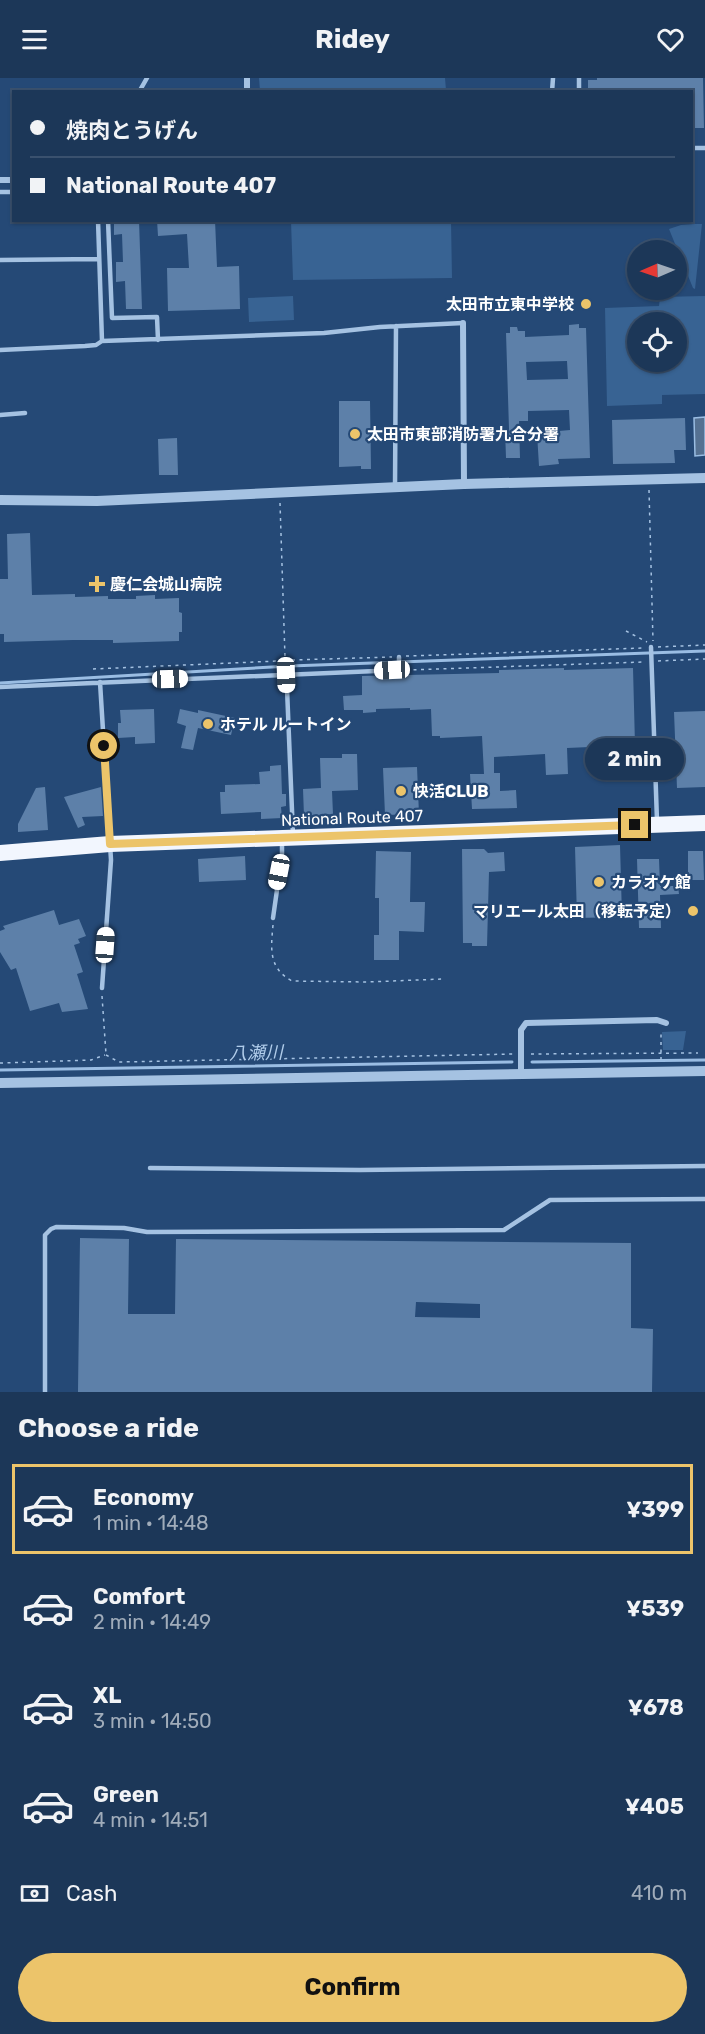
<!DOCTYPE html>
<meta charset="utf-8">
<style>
:root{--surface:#1c3758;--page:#253f5e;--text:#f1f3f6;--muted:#a0acba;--line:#3a516e;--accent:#ecc46a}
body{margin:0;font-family:Rubik,"Noto Sans JP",sans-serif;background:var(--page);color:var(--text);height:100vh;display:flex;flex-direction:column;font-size:22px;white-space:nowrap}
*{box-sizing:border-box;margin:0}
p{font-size:20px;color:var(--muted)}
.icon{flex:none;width:33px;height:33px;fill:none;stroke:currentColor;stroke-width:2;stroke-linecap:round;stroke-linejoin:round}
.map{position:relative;height:1314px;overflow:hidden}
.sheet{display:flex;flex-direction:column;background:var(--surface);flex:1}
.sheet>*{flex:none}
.guide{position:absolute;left:12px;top:12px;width:681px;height:132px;border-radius:0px;box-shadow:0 2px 4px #0004,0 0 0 2px var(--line);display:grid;align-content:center;height:132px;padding:0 18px;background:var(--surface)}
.needle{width:39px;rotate:268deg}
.buttons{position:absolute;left:627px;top:162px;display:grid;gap:12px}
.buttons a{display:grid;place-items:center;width:60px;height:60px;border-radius:50%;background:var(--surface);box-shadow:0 2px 4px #0004,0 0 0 2px var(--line);font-size:30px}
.end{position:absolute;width:27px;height:27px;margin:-14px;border:8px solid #ecc46a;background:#111;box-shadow:0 0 0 3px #111}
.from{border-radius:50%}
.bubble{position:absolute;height:42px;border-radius:21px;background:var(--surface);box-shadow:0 2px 4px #0004,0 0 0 2px var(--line);font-size:20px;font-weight:700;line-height:42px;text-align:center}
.car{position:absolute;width:18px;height:36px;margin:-18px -9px;border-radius:8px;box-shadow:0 0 4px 2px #0007;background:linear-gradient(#fff 24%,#345 0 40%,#fff 0 76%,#345 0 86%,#fff 0)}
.guide b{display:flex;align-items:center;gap:21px;height:57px;font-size:22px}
.guide b+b{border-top:2px solid var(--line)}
.guide i{width:15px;height:15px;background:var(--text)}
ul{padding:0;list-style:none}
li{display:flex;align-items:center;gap:18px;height:90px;margin:0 12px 9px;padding:0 6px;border:3px solid transparent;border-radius:0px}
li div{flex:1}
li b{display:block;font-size:22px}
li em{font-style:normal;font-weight:700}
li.current{border-color:var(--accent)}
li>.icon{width:54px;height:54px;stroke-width:1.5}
h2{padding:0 18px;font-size:27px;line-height:72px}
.pay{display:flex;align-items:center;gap:15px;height:66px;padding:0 18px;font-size:22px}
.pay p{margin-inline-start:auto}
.button{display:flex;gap:12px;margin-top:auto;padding:12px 18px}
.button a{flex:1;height:69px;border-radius:36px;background:var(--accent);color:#111;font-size:24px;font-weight:700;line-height:69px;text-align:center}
header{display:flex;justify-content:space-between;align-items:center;height:78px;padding:0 18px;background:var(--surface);font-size:27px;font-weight:700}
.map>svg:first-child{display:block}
.green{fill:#386393;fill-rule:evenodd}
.water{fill:#557192;stroke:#9abde3;stroke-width:1.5}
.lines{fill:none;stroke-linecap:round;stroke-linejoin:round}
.stream{stroke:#9abde3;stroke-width:3}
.building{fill:#5d80a9;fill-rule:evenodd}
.path{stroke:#a5c2e2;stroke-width:1.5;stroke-dasharray:3 4.5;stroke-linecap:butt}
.service{stroke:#a5c2e2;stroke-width:4.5}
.minor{stroke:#a5c2e2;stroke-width:6}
.tertiary{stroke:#a5c2e2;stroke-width:10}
.trunk{stroke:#f2f6fe;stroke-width:16}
.route{stroke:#ecc46a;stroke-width:8}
.poi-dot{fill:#ecc46a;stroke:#254976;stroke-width:2}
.labels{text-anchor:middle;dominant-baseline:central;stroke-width:4.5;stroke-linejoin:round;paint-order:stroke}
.poi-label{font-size:16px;font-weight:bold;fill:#fff;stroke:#254976;text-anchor:start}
.street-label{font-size:16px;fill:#fff;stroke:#254976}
.water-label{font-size:18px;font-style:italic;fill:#b0ccea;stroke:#254976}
</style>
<header><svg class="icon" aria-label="menu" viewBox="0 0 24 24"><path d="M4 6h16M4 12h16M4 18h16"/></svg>Ridey<svg class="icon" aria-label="heart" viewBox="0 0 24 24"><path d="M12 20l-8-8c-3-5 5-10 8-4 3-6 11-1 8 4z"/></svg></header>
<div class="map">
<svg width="705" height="1314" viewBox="0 0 705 1314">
<rect width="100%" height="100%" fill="#254976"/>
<path class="green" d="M259,0H445L446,12L260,13Z
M291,143H451L452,200L293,202Z
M695,146H702L695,211L693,210L669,151L681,147Z
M293,218L294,242L249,244L248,220Z
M705,218V316L662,317V326L607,328L605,230L659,228L660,219ZM638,244H676V284H638Z
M686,953L683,972H663L662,954Z"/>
<path class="water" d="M705,339V377L695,378L694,340Z"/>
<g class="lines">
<path class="stream" d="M0,605L290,588L705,573
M532,984L705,982
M0,992L512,984"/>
</g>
<path class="building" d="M597,0H703L704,50H692V14H588V2H597Z
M114,142H139L142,231H126L125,203L116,204V184H123L122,156L114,157Z
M157,142H215L217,189L239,188L240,231L168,233L167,190H189L187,156L158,158Z
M579,246V250H586L590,380L558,381L559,386L539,388L537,355L570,352L569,332L528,333V343H519L520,380H506L505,351H509L506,255H510V249H517L518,253H525V259L569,257V247ZM567,283L568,301L527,302L526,284Z
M339,323H370L371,391H361V388L339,389Z
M685,340L686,372H674L675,385L613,386L612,342Z
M177,360L178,397H159L158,361Z
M30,455L32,517L75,516V519L108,518V521H136V518L155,517V521L179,520V534L182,535V554H179V563L113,565V562H73L4,564V556H0V501H8L7,456Z
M564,590V592L633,590L635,667L567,670L568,696L546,697L545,676L494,679V695H500V713L516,712L517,730L472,731L470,696H484L482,658L440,660V658H432L431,631L410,632V630L376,631V634L363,635V632H344L343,618L362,617V598L499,595V592Z
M154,631L155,665L135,666V659L118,660V645H121L120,632Z
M180,631L198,635V632L235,640L231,657L198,650L193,672L181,670L186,648L177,645Z
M705,633V709L677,710L674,634Z
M342,676H357L358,712L332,713L333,736L304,738L303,711L321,710L320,680H342Z
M281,687L282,716H286V728L281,729L282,740L261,741V734L221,736L220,714H225V707L260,706L259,694L270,693V688Z
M417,689L419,736L385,737L383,690Z
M45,709L48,752L18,754V746L36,710Z
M101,709L103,738L82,739L85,747L78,750L64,719Z
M620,767L622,839L577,840L575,769Z
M462,771H484L488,775L504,774L505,793L489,794L487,868H472V865H463Z
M376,773L411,774L410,824H425L424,854L399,853V882H374V857H379V820H375Z
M688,773H703L704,802H688Z
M245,778L246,802L199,804L198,781Z
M637,781H659L660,808H678L679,816L660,817L661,850H639Z
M54,832L59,847L79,841L86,858L78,861L80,865L74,867L83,894L77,896L88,931L62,934L59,925L30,933L16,890L11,892L0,874V853L5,851L3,848Z
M80,1160L129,1161L128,1236H175L176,1161L631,1165V1250L653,1251L652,1314H78ZM416,1224L480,1226V1240L415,1239Z"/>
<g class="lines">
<path class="path" d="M649,412L653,563
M280,425L285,579
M626,553L647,564
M658,569L705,567
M406,578L644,570
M292,582L392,579
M658,583L705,581
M93,591L278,583
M406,592L644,584
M273,847C271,870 268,890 292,903L367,904L442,901
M102,918L106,976
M531,976L698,975
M106,977L119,984L514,976
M661,982V954
M0,985L91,982L105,977"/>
<path class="service" d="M139,14L147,0
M552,14L553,0
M579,14V0
M692,70H705
M0,114H14
M98,142L102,263
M108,142L112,240L157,239L158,262
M0,182L99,181
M0,272L85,268L96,267L102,263L324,255L380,249L463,245
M0,337L25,335
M395,409L396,248
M651,569L657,743
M286,586L293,757
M100,604L111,782L102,910
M0,609L399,592V579
M273,840L282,777V763
M150,1090L360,1092L705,1088
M45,1314V1157L51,1151L56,1149L124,1150L147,1154L504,1152L550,1122L705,1121"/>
<path class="minor" d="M247,0V14
M0,102H14
M463,245L464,406
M521,997V952L526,945L657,942L666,945"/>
<path class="tertiary" d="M0,422L97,423L464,406L705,400
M0,1005L705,993"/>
<path class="trunk" d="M0,775L110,766L705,745"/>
</g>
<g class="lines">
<path class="route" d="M104,668L110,766L635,747"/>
</g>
<g class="poi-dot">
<circle cx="586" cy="226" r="6"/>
<circle cx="355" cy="356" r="6"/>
<path d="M94 497h6v6h6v6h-6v6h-6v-6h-6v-6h6z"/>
<circle cx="208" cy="646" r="6"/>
<circle cx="401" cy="713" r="6"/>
<circle cx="599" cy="804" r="6"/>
<circle cx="693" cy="833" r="6"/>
</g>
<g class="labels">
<g class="poi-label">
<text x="574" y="226" text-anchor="end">太田市立東中学校</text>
<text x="367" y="356">太田市東部消防署九合分署</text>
<text x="110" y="506">慶仁会城山病院</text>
<text x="220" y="646">ホテル ルートイン</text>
<text x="413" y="713">快活CLUB</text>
<text x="611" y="804">カラオケ館</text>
<text x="681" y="833" text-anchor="end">マリエール太田（移転予定）</text>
</g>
<g class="street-label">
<text transform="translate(352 740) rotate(-2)">National Route 407</text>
</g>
<g class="water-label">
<text transform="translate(256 975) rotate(-1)">八瀬川</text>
</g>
</g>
</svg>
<div class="buttons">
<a><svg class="needle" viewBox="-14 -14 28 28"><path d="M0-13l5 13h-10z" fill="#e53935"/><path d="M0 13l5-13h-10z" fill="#a0acba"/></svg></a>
<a><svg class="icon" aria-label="locate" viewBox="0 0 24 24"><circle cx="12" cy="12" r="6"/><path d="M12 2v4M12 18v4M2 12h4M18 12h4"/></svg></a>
</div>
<i class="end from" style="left:104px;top:668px"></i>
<i class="end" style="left:635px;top:747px"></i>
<div class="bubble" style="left:585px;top:660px;width:99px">2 min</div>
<i class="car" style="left:392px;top:592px;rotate:267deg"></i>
<i class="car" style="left:286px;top:597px;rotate:178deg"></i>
<i class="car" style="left:170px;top:601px;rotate:88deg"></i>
<i class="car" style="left:279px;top:794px;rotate:191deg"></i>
<i class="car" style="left:105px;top:867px;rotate:4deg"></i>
<div class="guide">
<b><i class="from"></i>焼肉とうげん</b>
<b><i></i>National Route 407</b>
</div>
</div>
<section class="sheet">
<h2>Choose a ride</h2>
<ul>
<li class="current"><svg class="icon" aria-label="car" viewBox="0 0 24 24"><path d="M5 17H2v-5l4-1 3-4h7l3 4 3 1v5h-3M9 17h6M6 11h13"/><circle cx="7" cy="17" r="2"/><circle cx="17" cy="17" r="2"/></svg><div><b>Economy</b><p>1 min · 14:48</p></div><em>¥399</em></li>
<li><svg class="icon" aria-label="car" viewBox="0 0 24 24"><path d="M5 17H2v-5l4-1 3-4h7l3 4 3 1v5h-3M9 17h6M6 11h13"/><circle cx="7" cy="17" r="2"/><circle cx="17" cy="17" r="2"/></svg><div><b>Comfort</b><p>2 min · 14:49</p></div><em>¥539</em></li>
<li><svg class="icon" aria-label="car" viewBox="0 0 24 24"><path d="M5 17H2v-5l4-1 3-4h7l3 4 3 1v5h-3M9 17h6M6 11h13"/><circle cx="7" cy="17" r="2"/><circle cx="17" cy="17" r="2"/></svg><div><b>XL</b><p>3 min · 14:50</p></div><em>¥678</em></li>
<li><svg class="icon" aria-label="car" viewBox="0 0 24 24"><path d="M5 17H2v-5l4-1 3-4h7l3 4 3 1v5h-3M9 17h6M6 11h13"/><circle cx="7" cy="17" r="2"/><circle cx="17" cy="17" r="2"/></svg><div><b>Green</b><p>4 min · 14:51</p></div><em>¥405</em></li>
</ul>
<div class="pay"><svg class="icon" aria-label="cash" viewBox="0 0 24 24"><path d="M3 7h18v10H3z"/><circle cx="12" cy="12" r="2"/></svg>Cash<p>410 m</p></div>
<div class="button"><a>Confirm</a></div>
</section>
